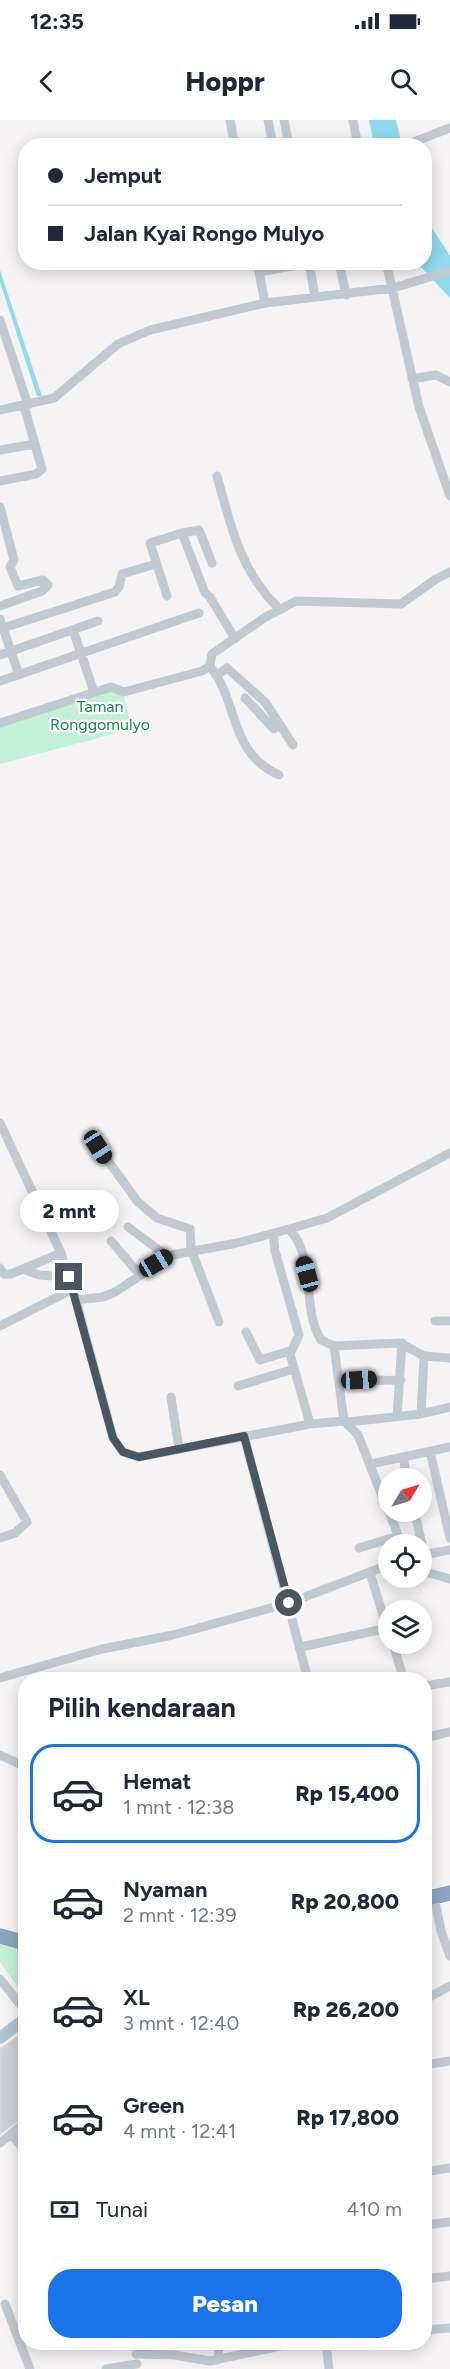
<!DOCTYPE html>
<html lang="id">
<meta charset="utf-8">
<style>
:root{--surface:#fff;--page:#f2f2f3;--text:#1f2937;--muted:#747a83;--line:#e0e1e3;--accent:#1a73e8}
body{margin:0;font-family:Figtree,sans-serif;background:var(--page);color:var(--text);height:100vh;display:flex;flex-direction:column;font-size:22px;white-space:nowrap}
*{box-sizing:border-box;margin:0}
p{font-size:20px;color:var(--muted)}
.icon{flex:none;width:33px;height:33px;fill:none;stroke:currentColor;stroke-width:2;stroke-linecap:round;stroke-linejoin:round}
.map{position:relative;flex:1;overflow:hidden}
.panel{position:absolute;left:18px;top:1552px;width:414px;height:678px;display:flex;flex-direction:column;background:var(--surface);border-radius:24px;box-shadow:0 3px 15px #0003}
.panel>*{flex:none}
.hud{position:absolute;left:18px;top:18px;width:414px;height:132px;border-radius:24px;box-shadow:0 3px 15px #0003;display:grid;align-content:center;height:132px;padding:0 30px;background:var(--surface)}
.needle{width:39px;rotate:52deg}
.fabs{position:absolute;left:378px;top:1348px;display:grid;gap:12px}
.fabs a{display:grid;place-items:center;width:54px;height:54px;border-radius:50%;background:var(--surface);box-shadow:0 3px 15px #0003;font-size:30px}
.end{position:absolute;width:27px;height:27px;margin:-14px;border:8px solid #4a5661;background:#fff;box-shadow:0 0 0 3px #fff}
.from{border-radius:50%}
.bubble{position:absolute;height:42px;border-radius:21px;background:var(--surface);box-shadow:0 3px 15px #0003;font-size:20px;font-weight:800;line-height:42px;text-align:center}
.car{position:absolute;width:18px;height:36px;margin:-18px -9px;border-radius:8px;box-shadow:0 0 4px 2px #0007;background:linear-gradient(#222 24%,#8ab4d8 0 40%,#222 0 76%,#8ab4d8 0 86%,#222 0)}
.hud b{display:flex;align-items:center;gap:21px;height:57px;font-size:22px}
.hud b+b{border-top:2px solid var(--line)}
.hud i{width:15px;height:15px;background:var(--text)}
ul{padding:0;list-style:none}
li{display:flex;align-items:center;gap:18px;height:99px;margin:0 12px 9px;padding:0 18px;border:3px solid transparent;border-radius:24px}
li div{flex:1}
li b{display:block;font-size:22px}
li em{font-style:normal;font-weight:800}
li.active{border-color:var(--accent)}
li>.icon{width:54px;height:54px;stroke-width:1.5}
h2{padding:0 30px;font-size:27px;line-height:72px}
.pay{display:flex;align-items:center;gap:15px;height:66px;padding:0 30px;font-size:22px}
.pay p{margin-inline-start:auto}
.cta{display:flex;gap:12px;margin-top:auto;padding:12px 30px}
.cta a{flex:1;height:69px;border-radius:24px;background:var(--accent);color:#fff;font-size:24px;font-weight:800;line-height:69px;text-align:center}
.status{display:flex;justify-content:space-between;align-items:center;height:42px;padding:0 30px;background:var(--surface);direction:ltr}
.status svg{height:16px;fill:currentColor}
header{display:flex;justify-content:space-between;align-items:center;height:78px;padding:0 30px;background:var(--surface);font-size:27px;font-weight:800}
.map>svg:first-child{display:block}
.green{fill:#c3f1d5}
.water{fill:#90daee}
.building{fill:#cdcfd5;stroke:#d7d9de;stroke-width:1.5}
.lines{fill:none;stroke-linecap:round;stroke-linejoin:round}
.highway-casing{stroke:#7690ad;stroke-width:15}
.minor{stroke:#c1cad2;stroke-width:9}
.major{stroke:#b3c2d1;stroke-width:12}
.highway{stroke:#8ba5c1;stroke-width:14}
.route{stroke:#4a5661;stroke-width:8}
.labels{text-anchor:middle;dominant-baseline:central;stroke-width:4.5;stroke-linejoin:round;paint-order:stroke}
.park-label{font-size:16px;fill:#17864f;stroke:#fff}
</style>
<div class="status"><b>12:35</b><svg viewBox="0 0 49 12"><path d="M0 12V9h3v3zM5 12V6h3v6zM10 12V3h3v9zM15 12V0h3v12zM26 1h20v11H26zM47 4h2v5h-2z"/></svg></div>
<header><svg class="icon" aria-label="back" viewBox="0 0 24 24"><path d="M15 5l-7 7 7 7"/></svg>Hoppr<svg class="icon" aria-label="search" viewBox="0 0 24 24"><circle cx="10" cy="10" r="6"/><path d="M15 15l6 6"/></svg></header>
<div class="map">
<svg width="450" height="2249" viewBox="0 0 450 2249">
<rect width="100%" height="100%" fill="#f5f3f3"/>
<path class="green" d="M110,570L123,574L132,609L0,644V605Z
M0,1822L25,1829V1877L0,1842Z"/>
<path class="water" d="M369,0H396L402,25H374Z
M425,97L450,136V178L417,143L424,142Z
M0,150L42,276H37L0,162Z"/>
<path class="building" d="M26,1911V1995L0,2014V1929Z"/>
<g class="lines">
<defs>
<path id="highway" d="M424,1779L450,1773
M0,1816L26,1823"/>
</defs>
<use href="#highway" class="highway-casing"/>
<path class="minor" d="M230,0L235,26
M268,0L273,26
M284,0L289,26
M353,0L358,26
M411,23L450,8
M257,142L265,183
M309,142L315,177
M339,142L346,175
M386,142L419,287L450,376
M259,152L292,146L296,142
M0,200L28,285
M412,259L436,255L450,262
M0,290L54,278L118,224L150,210L265,183L393,168L450,151
M0,330L35,324
M217,356C231,407 240,450 279,489
M0,361L36,354L42,349L24,286
M0,387L14,440L10,447L18,466L43,460L48,465L42,471L0,486
M182,413L199,410L212,443
M167,476L150,423L182,413L205,473L210,477L235,519
M0,499L19,555
M0,509L115,472L119,467L122,454L156,444
M73,510L94,572
M0,535L98,501
M210,546C240,584 228,632 279,655
M217,555L227,548L265,582L293,625
M0,561L199,493
M245,578L274,609
M0,603L111,567L124,572L202,551L210,546L212,534L264,498L296,481L401,484L436,459L450,452
M0,1003L61,1133L76,1180L113,1318L123,1332L139,1337L310,1304L344,1301L358,1315L388,1391
M98,1027L138,1082L157,1098L190,1109L191,1129L219,1202
M128,1107L167,1136
M289,1109L327,1098L450,1033
M273,1114L275,1131L299,1215L290,1234L310,1304
M111,1121L140,1155
M0,1148L4,1154H11L61,1133
M23,1149L39,1155L69,1157
M76,1180L103,1177L115,1172L172,1135L237,1123L289,1109C317,1138 301,1188 321,1220L334,1226L400,1223L424,1236L450,1238
M435,1201H450
M0,1206L73,1169
M246,1212L260,1240L290,1231
M334,1226L344,1301
M339,1261L401,1260
M238,1266L294,1249
M171,1277L179,1329
M421,1294L424,1236
M397,1297L402,1223
M348,1302L421,1294L450,1287
M244,1316L308,1560
M430,1331L450,1418
M403,1337L407,1359
M371,1344L450,1327
M0,1355L27,1402L15,1413L0,1418
M389,1392L402,1425
M415,1392L424,1435
M359,1428L398,1416
M422,1435L450,1430
M422,1451L450,1459
M370,1453L388,1511
M393,1524L404,1560
M301,1527L388,1508
M0,1558L102,1529L173,1515L289,1483L388,1445
M424,1566L450,1562
M424,1618L450,1612
M0,1635L26,1647
M434,1776L441,1811L450,1836
M0,1859L26,1892
M424,1880L450,1866
M424,1945L450,1941
M11,2014L26,2032
M0,2023L26,2002
M424,2052L450,2048
M424,2105L450,2102
M424,2159L450,2156
M5,2184L30,2249
M424,2210L450,2208
M326,2223L329,2249
M136,2234L174,2235L210,2241L295,2223
M218,2240L219,2223
M106,2249L137,2244"/>
<path class="major" d="M0,1918L26,1898"/>
<use href="#highway" class="highway"/>
</g>
<g class="lines">
<path class="route" d="M69,1157L113,1318L123,1332L139,1337L244,1316L289,1483"/>
</g>
<g class="labels">
<g class="park-label">
<text x="100" y="586">Taman<tspan x="100" dy="18">Ronggomulyo</tspan></text>
</g>
</g>
</svg>
<div class="fabs">
<a><svg class="needle" viewBox="-14 -14 28 28"><path d="M0-13l5 13h-10z" fill="#e53935"/><path d="M0 13l5-13h-10z" fill="#747a83"/></svg></a>
<a><svg class="icon" aria-label="locate" viewBox="0 0 24 24"><circle cx="12" cy="12" r="6"/><path d="M12 2v4M12 18v4M2 12h4M18 12h4"/></svg></a>
<a><svg class="icon" aria-label="layers" viewBox="0 0 24 24"><path d="M12 4l9 5-9 5-9-5zM3 14l9 5 9-5"/></svg></a>
</div>
<i class="end from" style="left:289px;top:1483px"></i>
<i class="end" style="left:69px;top:1157px"></i>
<div class="bubble" style="left:20px;top:1070px;width:99px">2 mnt</div>
<i class="car" style="left:98px;top:1027px;rotate:147deg"></i>
<i class="car" style="left:156px;top:1143px;rotate:59deg"></i>
<i class="car" style="left:307px;top:1154px;rotate:345deg"></i>
<i class="car" style="left:359px;top:1260px;rotate:87deg"></i>
<div class="hud">
<b><i class="from"></i>Jemput</b>
<b><i></i>Jalan Kyai Rongo Mulyo</b>
</div>
<section class="panel">
<h2>Pilih kendaraan</h2>
<ul>
<li class="active"><svg class="icon" aria-label="car" viewBox="0 0 24 24"><path d="M5 17H2v-5l4-1 3-4h7l3 4 3 1v5h-3M9 17h6M6 11h13"/><circle cx="7" cy="17" r="2"/><circle cx="17" cy="17" r="2"/></svg><div><b>Hemat</b><p>1 mnt · 12:38</p></div><em>Rp 15,400</em></li>
<li><svg class="icon" aria-label="car" viewBox="0 0 24 24"><path d="M5 17H2v-5l4-1 3-4h7l3 4 3 1v5h-3M9 17h6M6 11h13"/><circle cx="7" cy="17" r="2"/><circle cx="17" cy="17" r="2"/></svg><div><b>Nyaman</b><p>2 mnt · 12:39</p></div><em>Rp 20,800</em></li>
<li><svg class="icon" aria-label="car" viewBox="0 0 24 24"><path d="M5 17H2v-5l4-1 3-4h7l3 4 3 1v5h-3M9 17h6M6 11h13"/><circle cx="7" cy="17" r="2"/><circle cx="17" cy="17" r="2"/></svg><div><b>XL</b><p>3 mnt · 12:40</p></div><em>Rp 26,200</em></li>
<li><svg class="icon" aria-label="car" viewBox="0 0 24 24"><path d="M5 17H2v-5l4-1 3-4h7l3 4 3 1v5h-3M9 17h6M6 11h13"/><circle cx="7" cy="17" r="2"/><circle cx="17" cy="17" r="2"/></svg><div><b>Green</b><p>4 mnt · 12:41</p></div><em>Rp 17,800</em></li>
</ul>
<div class="pay"><svg class="icon" aria-label="cash" viewBox="0 0 24 24"><path d="M3 7h18v10H3z"/><circle cx="12" cy="12" r="2"/></svg>Tunai<p>410 m</p></div>
<div class="cta"><a>Pesan</a></div>
</section>
</div>
